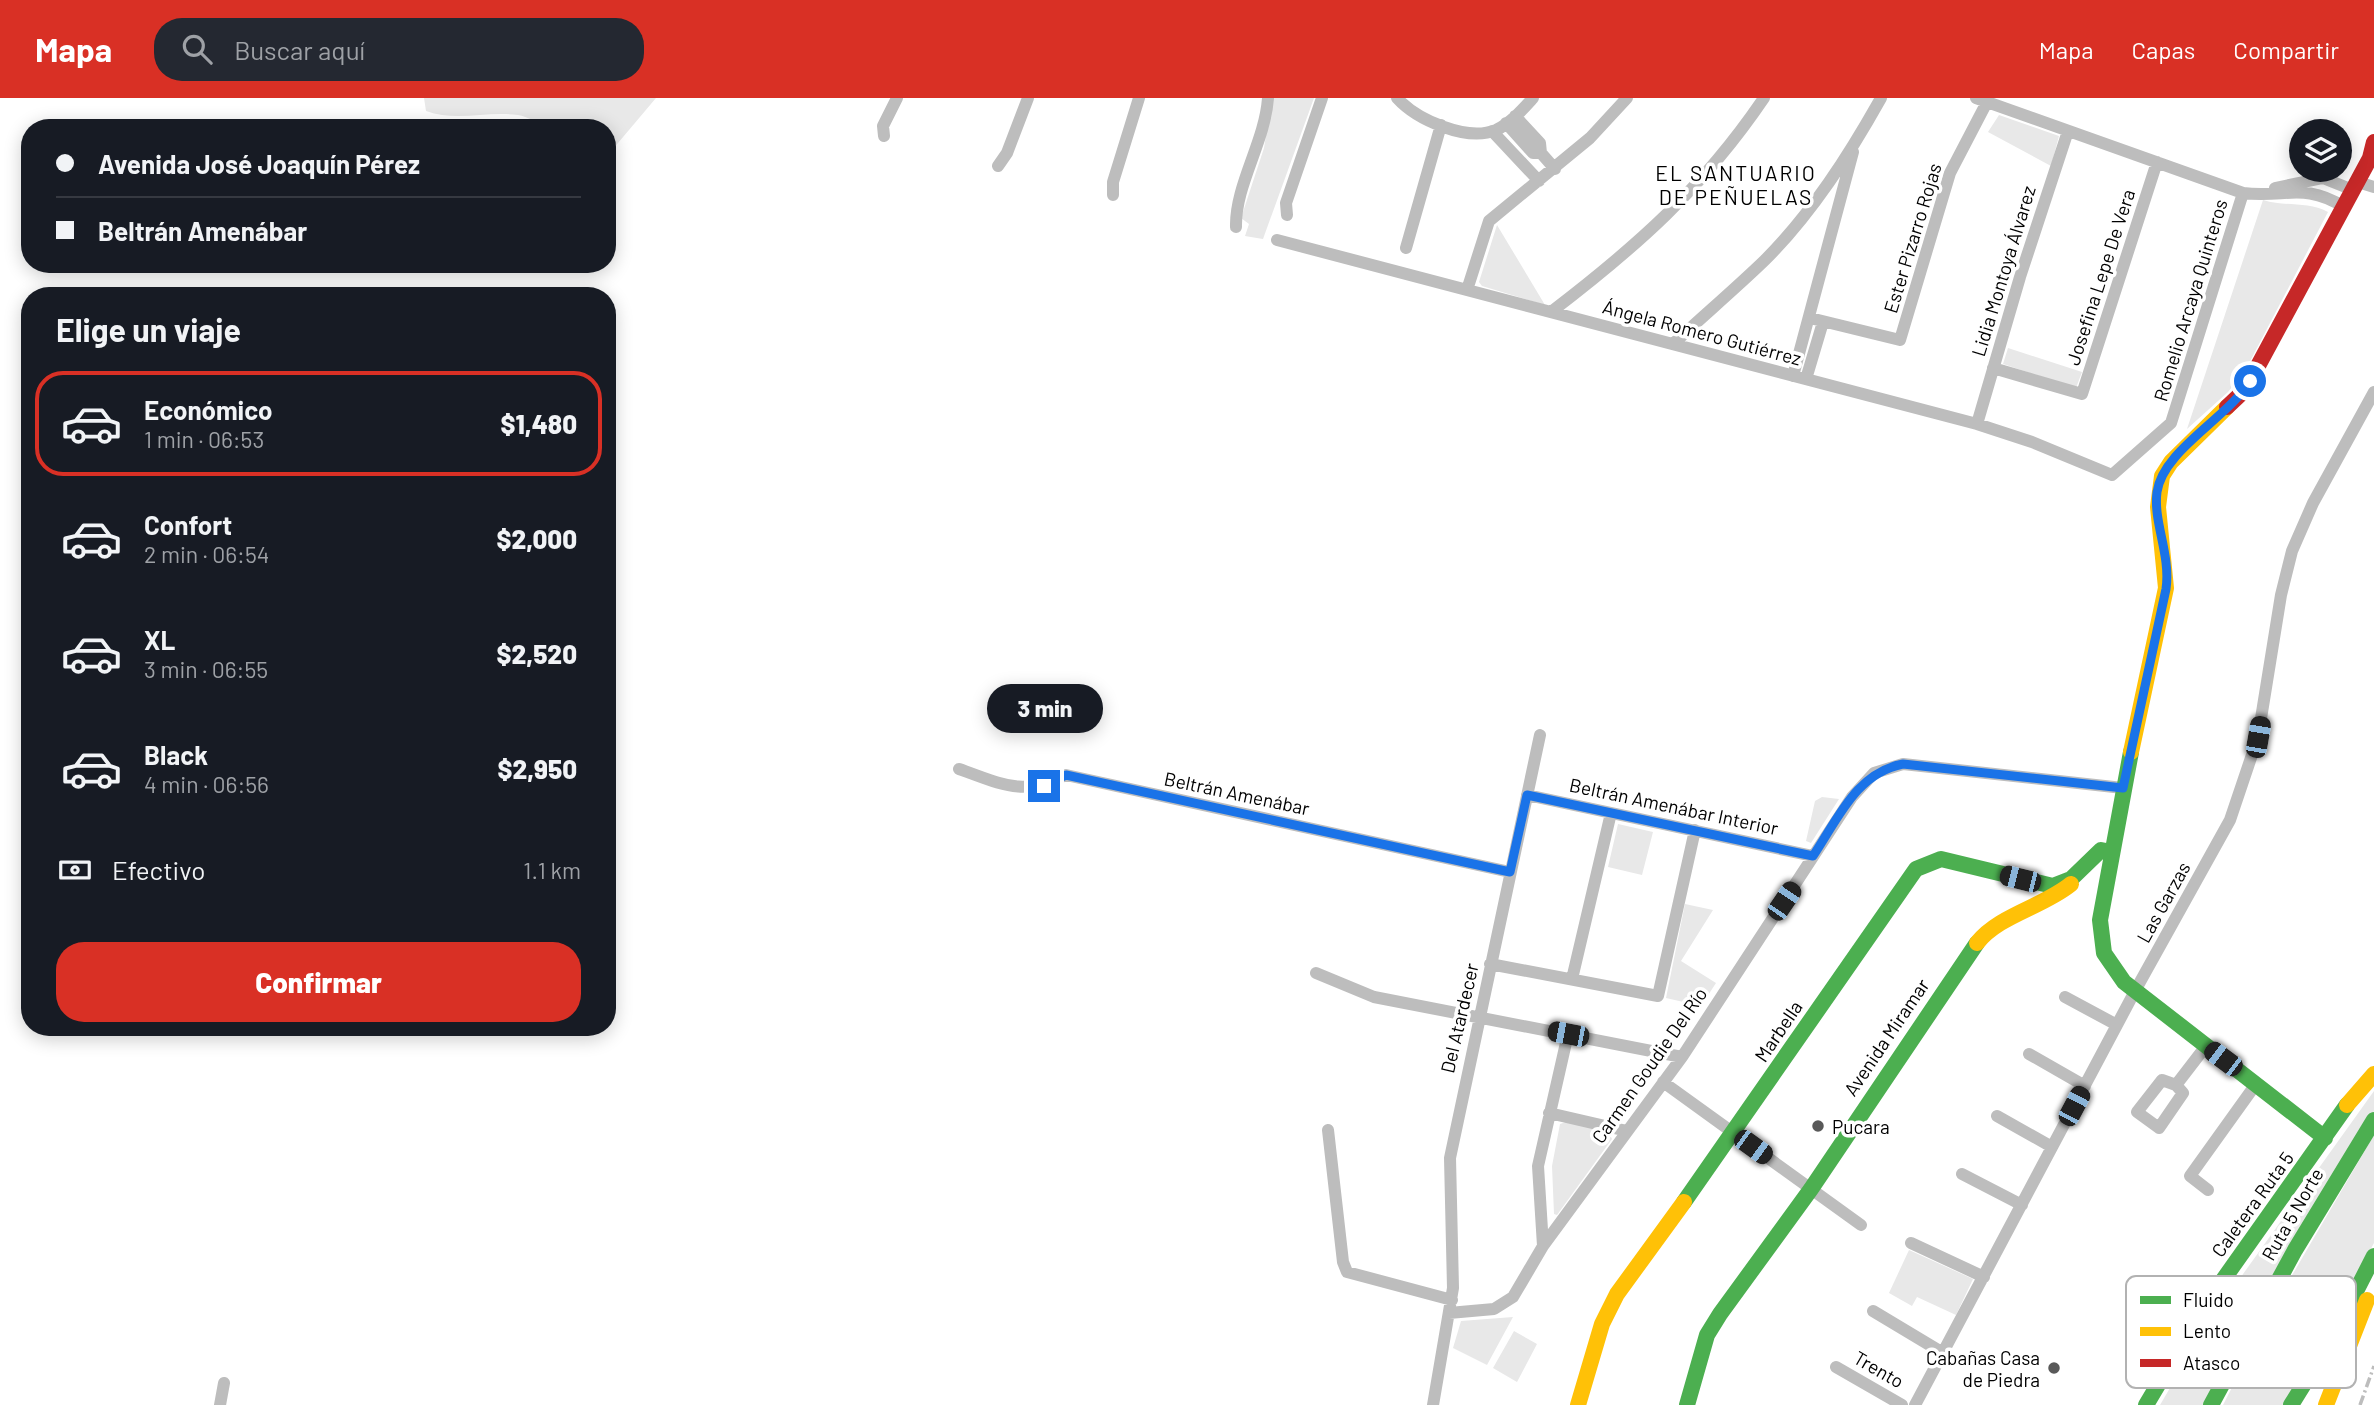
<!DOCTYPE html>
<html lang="es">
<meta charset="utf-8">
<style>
:root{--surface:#171b24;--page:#242831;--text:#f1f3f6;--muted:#9ea1a6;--line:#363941;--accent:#d93025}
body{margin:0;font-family:Barlow,sans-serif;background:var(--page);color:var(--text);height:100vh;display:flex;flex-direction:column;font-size:26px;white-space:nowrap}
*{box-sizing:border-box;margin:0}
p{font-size:23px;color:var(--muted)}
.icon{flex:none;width:38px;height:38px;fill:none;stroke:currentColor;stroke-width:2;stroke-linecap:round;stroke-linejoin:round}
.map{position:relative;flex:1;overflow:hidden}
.side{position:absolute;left:21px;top:189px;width:595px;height:749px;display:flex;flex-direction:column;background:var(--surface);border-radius:28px;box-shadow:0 4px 18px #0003}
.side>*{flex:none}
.banner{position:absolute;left:21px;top:21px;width:595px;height:154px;border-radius:28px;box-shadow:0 4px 18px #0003;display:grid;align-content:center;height:154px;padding:0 35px;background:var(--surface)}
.controls{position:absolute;left:2289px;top:21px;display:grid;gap:14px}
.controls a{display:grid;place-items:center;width:63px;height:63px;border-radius:50%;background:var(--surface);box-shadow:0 4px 18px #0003;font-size:35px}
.end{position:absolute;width:32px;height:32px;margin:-16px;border:9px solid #1a73e8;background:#fff;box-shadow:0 0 0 4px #fff}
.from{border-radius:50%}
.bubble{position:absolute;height:49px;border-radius:24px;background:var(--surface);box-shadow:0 4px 18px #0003;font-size:23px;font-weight:800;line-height:49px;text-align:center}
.car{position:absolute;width:21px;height:42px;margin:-21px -10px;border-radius:9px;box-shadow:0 0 5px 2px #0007;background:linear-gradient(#222 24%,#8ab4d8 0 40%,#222 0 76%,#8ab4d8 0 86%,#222 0)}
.banner b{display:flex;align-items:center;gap:24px;height:66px;font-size:26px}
.banner b+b{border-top:2px solid var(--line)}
.banner i{width:18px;height:18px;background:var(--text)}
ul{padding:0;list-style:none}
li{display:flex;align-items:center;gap:21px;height:105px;margin:0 14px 10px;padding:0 21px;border:4px solid transparent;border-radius:28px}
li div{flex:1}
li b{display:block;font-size:26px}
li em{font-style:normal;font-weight:800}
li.active{border-color:var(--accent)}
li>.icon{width:63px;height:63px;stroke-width:1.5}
h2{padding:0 35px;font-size:32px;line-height:84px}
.pay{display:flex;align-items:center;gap:18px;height:77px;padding:0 35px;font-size:26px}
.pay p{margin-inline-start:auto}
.primary-button{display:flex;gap:14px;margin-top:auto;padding:14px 35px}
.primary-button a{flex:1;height:80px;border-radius:28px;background:var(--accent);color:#fff;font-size:28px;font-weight:800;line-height:80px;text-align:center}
header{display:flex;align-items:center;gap:42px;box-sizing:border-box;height:98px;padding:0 35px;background:var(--accent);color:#fff}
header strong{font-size:33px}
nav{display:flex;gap:38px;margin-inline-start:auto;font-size:24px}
.search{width:490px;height:63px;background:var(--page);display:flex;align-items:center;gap:18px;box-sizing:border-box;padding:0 24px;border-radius:28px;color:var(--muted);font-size:26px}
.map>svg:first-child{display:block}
.green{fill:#e8e8e8}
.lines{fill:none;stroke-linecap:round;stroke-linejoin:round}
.street{stroke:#bdbdbd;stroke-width:12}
.fast{stroke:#4caf50;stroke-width:16}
.slow{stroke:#ffc107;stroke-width:16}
.jam{stroke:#c62828;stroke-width:16}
.rail{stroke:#bdbdbd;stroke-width:3.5;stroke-dasharray:10 3.5 2 3.5;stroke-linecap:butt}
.route{stroke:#1a73e8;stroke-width:9}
.poi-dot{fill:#595959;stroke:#fff;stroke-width:2.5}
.labels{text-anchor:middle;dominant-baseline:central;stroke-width:7;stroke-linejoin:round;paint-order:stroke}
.street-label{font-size:19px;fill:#000;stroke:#fff}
.poi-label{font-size:19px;fill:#000;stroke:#fff;text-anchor:start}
.neighbourhood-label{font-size:21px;letter-spacing:2px;fill:#000;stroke:#fff}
.key{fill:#fff;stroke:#b2b2b2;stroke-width:2}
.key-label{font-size:19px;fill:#000}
</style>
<header>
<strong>Mapa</strong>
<div class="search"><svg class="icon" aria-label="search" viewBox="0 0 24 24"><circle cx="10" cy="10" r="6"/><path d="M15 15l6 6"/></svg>Buscar aquí</div>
<nav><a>Mapa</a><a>Capas</a><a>Compartir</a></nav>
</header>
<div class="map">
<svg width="2374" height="1307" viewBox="0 0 2374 1307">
<rect width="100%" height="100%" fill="#fff"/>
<path class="green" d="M424,0H656L607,58V30C589,30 565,34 548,29C537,26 528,18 518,17C486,13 456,24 426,13Z
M1272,0H1314L1263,141L1245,138L1249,126L1241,120L1264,50Z
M1999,17L2059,38L2051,68L1988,34Z
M2263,102C2286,109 2308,103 2328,114L2246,271L2228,294L2187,331Z
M1497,127L1545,207L1482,188L1479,184Z
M2008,250L2082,274L2076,290L2003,266Z
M1822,699L1839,701L1811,745L1806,743L1815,703Z
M1618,726L1653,734L1642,777L1608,769Z
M1685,806L1713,812L1681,863L1716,885L1701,908L1666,900Z
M2374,993V1013L2206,1307H2160L2208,1225Z
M1566,1024L1608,1033L1612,1041L1557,1117L1554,1116L1552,1068L1560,1026Z
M2374,1037V1145L2286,1307H2223L2270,1215Z
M1909,1152L1973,1181L1956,1217L1917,1199L1912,1208L1889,1195Z
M1513,1219L1487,1267L1453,1250L1461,1223Z
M1514,1233L1537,1246L1517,1284L1493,1270Z"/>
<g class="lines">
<path class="street" d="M1397,0C1417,22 1467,44 1496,32C1511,25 1523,11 1533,0
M1976,0L2243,95C2286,100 2304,84 2344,109
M1515,18L1540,45L1541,55L1555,71
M1506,25L1533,55H1541
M1492,33L1539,83
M884,38L883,28L897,0
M998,68L1007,55L1028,0
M2358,84L2374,89
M2275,90L2323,80L2353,92
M1113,97V84L1139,0
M1287,117L1286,105L1322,0
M1236,129C1235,87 1265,44 1268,0
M1277,142L1977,326L2032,344L2112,377L2171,325L2243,95
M1406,150L1441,27
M1467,192L1489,123L1590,40L1627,0
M1551,214C1636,149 1703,90 1764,0
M1810,220L1900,242L1950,75L1987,4
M1673,246C1703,218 1735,191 1765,162C1812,115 1849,57 1881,0
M1993,270L2082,296L2157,64
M1793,278L1853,54
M1806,281L1823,224
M1977,326L2020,179L2068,33
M959,671C1002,686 1022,699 1066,677L1510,774
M1527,697L1813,758
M1490,866L1658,898L1695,732
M1316,875L1374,899L1682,959
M1572,881L1611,715
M2065,899L2117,927
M2029,956L2085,988
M2162,982L2176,987L2183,995L2159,1030L2137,1014Z
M1663,984L1861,1127
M2176,987L2206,948
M1549,1015L1627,1033
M1997,1018L2052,1049
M1328,1032L1343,1164L1347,1174L1452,1202
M1962,1076L2022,1107
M2208,1092L2190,1078L2256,986
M1911,1145L1984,1179
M1543,1148L1538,1068L1568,936
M1873,1213L1943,1255
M1449,1215L1494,1211L1513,1199L1543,1148L1682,959L1852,699L1874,675L1903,666L2123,690
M1836,1269L1902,1307
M220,1307L224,1285
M1433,1307L1453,1190L1450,1060L1540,637
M1915,1307L2135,893L2230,722L2258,639L2281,497L2292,453L2313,405L2374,294"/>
<path class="fast" d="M2131,654L2100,822L2104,855L2124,884L2325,1040
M1684,1104L1916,771L1941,761L2053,788L2071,781L2101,752L2111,754
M1687,1307L1707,1237L1720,1216L1811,1091L1977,845
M2146,1307L2206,1206L2347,1007
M2211,1307L2295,1152L2374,1022
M2291,1307L2330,1244L2374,1158"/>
<path class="slow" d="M2131,654L2166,490L2158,409L2162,378L2171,364L2227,309
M1977,845C1999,817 2043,809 2071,786
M2347,1007L2374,976
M1578,1307L1602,1226L1617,1196L1684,1104
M2326,1307L2367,1202"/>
<path class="jam" d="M2227,309L2245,292L2370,60L2374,44"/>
<path class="rail" d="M2360,1307L2374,1268"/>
</g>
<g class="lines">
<path class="route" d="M1044,688L1066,677L1510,774L1527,697L1813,758C1838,721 1856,675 1903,666L2123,690L2166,491C2171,457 2153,424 2157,394C2163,352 2228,320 2250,283"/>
</g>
<g class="poi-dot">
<circle cx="1818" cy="1028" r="7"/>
<circle cx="2054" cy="1270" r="7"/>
</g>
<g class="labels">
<g class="street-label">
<text transform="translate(1912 140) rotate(-73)">Ester Pizarro Rojas</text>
<text transform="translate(2003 173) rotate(-73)">Lidia Montoya Álvarez</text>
<text transform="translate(2100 179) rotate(-72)">Josefina Lepe De Vera</text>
<text transform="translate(2190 202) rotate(-73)">Romelio Arcaya Quinteros</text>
<text transform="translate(1702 234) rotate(15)">Ángela Romero Gutiérrez</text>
<text transform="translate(1237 695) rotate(12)">Beltrán Amenábar</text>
<text transform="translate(1674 708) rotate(12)">Beltrán Amenábar Interior</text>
<text transform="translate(2163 804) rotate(-61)">Las Garzas</text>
<text transform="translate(1459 920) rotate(-77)">Del Atardecer</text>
<text transform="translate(1778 933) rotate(-56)">Marbella</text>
<text transform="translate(1886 939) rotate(-56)">Avenida Miramar</text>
<text transform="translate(1649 967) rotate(-55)">Carmen Goudie Del Río</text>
<text transform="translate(2252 1106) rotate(-54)">Caletera Ruta 5</text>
<text transform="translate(2292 1116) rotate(-60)">Ruta 5 Norte</text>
<text transform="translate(1879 1271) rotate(30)">Trento</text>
</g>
<g class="poi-label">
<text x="1832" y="1028">Pucara</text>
<text x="2040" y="1259" text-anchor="end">Cabañas Casa<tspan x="2040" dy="22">de Piedra</tspan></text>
</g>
<g class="neighbourhood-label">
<text x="1736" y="74">EL SANTUARIO<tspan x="1736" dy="24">DE PEÑUELAS</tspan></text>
</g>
</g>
<rect x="2126" y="1178" width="230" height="112" rx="10" class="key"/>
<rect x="2140" y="1198" width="31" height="8" fill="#4caf50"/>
<rect x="2140" y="1229" width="31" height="9" fill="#ffc107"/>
<rect x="2140" y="1261" width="31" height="8" fill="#c62828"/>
<g class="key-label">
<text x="2183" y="1209">Fluido</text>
<text x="2183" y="1240">Lento</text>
<text x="2183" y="1272">Atasco</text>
</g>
</svg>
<div class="controls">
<a><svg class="icon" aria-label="layers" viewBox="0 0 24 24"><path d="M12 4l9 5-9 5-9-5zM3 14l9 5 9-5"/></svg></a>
</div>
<i class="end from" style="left:2250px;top:283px"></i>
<i class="end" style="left:1044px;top:688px"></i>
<div class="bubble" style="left:987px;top:586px;width:116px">3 min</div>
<i class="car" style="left:2258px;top:639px;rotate:10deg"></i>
<i class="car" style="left:2020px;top:781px;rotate:284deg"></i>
<i class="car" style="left:1784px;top:803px;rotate:34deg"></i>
<i class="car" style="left:1568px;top:936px;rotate:281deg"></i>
<i class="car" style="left:2223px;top:961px;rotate:307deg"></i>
<i class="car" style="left:2074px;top:1008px;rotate:28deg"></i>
<i class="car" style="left:1753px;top:1049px;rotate:126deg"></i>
<div class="banner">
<b><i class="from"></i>Avenida José Joaquín Pérez</b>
<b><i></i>Beltrán Amenábar</b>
</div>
<section class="side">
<h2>Elige un viaje</h2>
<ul>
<li class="active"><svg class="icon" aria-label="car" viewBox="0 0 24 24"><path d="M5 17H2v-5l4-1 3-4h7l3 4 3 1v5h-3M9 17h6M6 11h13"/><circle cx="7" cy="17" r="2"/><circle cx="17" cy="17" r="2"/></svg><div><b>Económico</b><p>1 min · 06:53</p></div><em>$1,480</em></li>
<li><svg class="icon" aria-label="car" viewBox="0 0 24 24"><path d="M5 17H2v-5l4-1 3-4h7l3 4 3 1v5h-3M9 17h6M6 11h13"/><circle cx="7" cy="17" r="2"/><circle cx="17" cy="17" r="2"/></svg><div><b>Confort</b><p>2 min · 06:54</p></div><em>$2,000</em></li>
<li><svg class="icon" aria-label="car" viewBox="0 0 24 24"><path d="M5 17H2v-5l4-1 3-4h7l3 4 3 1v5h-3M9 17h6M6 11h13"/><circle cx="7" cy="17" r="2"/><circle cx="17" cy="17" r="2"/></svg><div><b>XL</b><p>3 min · 06:55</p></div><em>$2,520</em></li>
<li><svg class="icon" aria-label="car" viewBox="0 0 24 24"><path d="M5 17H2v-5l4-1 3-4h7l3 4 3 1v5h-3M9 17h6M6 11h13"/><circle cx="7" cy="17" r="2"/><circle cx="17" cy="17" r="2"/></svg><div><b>Black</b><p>4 min · 06:56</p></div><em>$2,950</em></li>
</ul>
<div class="pay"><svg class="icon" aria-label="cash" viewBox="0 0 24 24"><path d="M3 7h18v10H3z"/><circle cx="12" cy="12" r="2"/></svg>Efectivo<p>1.1 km</p></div>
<div class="primary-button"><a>Confirmar</a></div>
</section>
</div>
